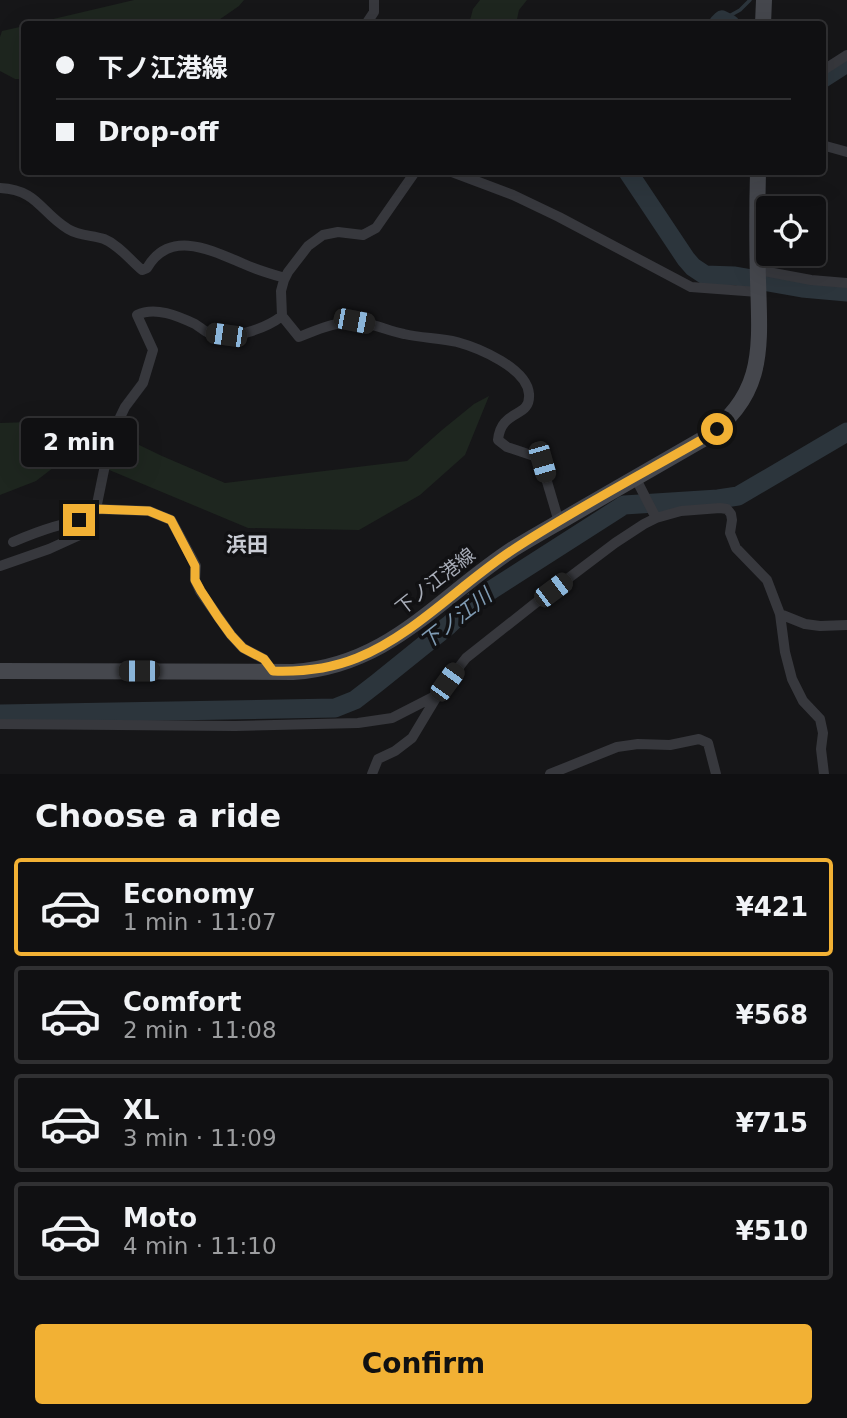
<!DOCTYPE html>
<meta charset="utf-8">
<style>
:root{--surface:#101012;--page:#1e1e20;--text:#f1f3f6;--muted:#9c9d9f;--line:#303032;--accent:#f2b134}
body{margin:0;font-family:"DejaVu Sans","Noto Sans JP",sans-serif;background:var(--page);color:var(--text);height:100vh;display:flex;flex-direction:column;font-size:26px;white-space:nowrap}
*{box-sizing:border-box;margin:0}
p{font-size:23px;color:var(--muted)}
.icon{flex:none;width:38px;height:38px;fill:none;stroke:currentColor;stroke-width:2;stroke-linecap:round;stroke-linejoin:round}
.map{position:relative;height:774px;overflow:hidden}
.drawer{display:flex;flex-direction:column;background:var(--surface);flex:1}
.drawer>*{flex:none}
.banner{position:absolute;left:21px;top:21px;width:805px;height:154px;border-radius:7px;box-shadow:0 7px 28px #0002,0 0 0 2px var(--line);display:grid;align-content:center;height:154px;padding:0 35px;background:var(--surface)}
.fabs{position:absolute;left:756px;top:196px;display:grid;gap:14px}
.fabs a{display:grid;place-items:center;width:70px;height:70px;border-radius:7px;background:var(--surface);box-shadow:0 7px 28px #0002,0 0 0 2px var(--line);font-size:35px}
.end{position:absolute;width:32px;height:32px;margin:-16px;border:9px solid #f2b134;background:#111;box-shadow:0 0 0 4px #111}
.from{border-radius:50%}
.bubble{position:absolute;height:49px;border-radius:7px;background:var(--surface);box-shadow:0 7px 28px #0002,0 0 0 2px var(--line);font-size:23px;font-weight:600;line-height:49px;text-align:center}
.car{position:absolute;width:21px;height:42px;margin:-21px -10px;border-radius:9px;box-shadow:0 0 5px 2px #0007;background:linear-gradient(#222 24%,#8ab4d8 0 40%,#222 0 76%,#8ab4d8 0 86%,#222 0)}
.banner b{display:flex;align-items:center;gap:24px;height:66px;font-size:26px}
.banner b+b{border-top:2px solid var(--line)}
.banner i{width:18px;height:18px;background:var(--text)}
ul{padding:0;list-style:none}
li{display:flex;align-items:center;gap:21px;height:98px;margin:0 14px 10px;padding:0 21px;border:4px solid var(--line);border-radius:7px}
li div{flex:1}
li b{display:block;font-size:26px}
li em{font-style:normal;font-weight:600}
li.active{border-color:var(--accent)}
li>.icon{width:63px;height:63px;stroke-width:1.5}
h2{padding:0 35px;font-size:32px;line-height:84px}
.primary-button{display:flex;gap:14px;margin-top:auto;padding:14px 35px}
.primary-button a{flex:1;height:80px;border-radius:7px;background:var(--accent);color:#111;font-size:28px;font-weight:600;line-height:80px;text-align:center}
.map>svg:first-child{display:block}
.green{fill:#1e261f}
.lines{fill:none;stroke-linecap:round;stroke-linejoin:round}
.stream{stroke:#2c353c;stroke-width:3.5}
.river{stroke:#2c353c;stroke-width:19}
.minor{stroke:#37383d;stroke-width:10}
.secondary{stroke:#45474d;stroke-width:16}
.route{stroke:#f2b134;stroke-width:9}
.labels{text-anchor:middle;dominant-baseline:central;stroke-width:7;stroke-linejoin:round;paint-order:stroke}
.street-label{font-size:19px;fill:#a8adb8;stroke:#111113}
.neighbourhood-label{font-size:21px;font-weight:bold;fill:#c9ccd4;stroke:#111113}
.water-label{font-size:21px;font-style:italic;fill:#7f9bb3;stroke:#111113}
</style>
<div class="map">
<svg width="847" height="774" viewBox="0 0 847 774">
<rect width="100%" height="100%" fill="#161618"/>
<path class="green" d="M134,0H244L239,6L213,24H32Z
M480,0H527L519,10L516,24H469L473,9Z
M24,26V79H15L0,71V37L2,31Z
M489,396L465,455L420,495L359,530L248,528L71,454L36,481L0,495V423L30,422L79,416L162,456L225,483L407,461L442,430L474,404Z"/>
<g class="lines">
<path class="stream" d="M722,20L740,10L750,0"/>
<path class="river" d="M718,24L722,20L730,24
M822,79L847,63
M628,172L686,259L693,267L705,275L735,276L802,288L847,292
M0,714L335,708L355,700L377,683L449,625L474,601L624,505L718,499L738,496L847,432"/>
<path class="minor" d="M366,24L374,12V0
M822,71L847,55
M822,145L847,152
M415,172L376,228L363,235L338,232L323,235L308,246L288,272L284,280L281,291L282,316L299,337C316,330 333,323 351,322C369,321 387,331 404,334C421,338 440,338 457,342C479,348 527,368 529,394C531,419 501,408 498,440L507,447L540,458L559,522
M452,172L513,195L559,217L691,287L758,292
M0,188C38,190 40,212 68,229C79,236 92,235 104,239C119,245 130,260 142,270L147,268C170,228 213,251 244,264C257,270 271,274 285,278
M758,270L811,280L847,283
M635,477L656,518
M13,542C36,532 62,522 88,520
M0,566L49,549L82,534L88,520L96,509
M780,614L805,624L820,626L847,625
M273,672L264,659L243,648L231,635L200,591L195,580L196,566L171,520L149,511L96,509L111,436L125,407L143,383L153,350L137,315C155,306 178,316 195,324C200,327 204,331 209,333C230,341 265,329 282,316
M0,724L235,726L358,723L392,718L437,695
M372,774L378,759L395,751L412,738L439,693L466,658L533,605L615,543L644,524L656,518L681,511L720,508L727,509L731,514L732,520L730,533L736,548L767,580L780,614L785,652L792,679L803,701L820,719L823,733L821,749L824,774
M550,774L617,747L638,744L670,745L699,739L708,743L716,774"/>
<path class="secondary" d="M763,24L764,0
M0,671L293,672C389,666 438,598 513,549C534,536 556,524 578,511C619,487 661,463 703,439C766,396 760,348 758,280C757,244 757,208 758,172"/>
</g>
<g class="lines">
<path class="route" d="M79,520H88L96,509L149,511L171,520L195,566V580L201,591L218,617L231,635L243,648L264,659L273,671C302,672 330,669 357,658C416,634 461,583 514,549C575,509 640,475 703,439L717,429"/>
</g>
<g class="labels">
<g class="street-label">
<text transform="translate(435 581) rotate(-38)">下ノ江港線</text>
</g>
<g class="neighbourhood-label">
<text x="247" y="545">浜田</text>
</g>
<g class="water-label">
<text transform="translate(456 619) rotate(-38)">下ノ江川</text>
</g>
</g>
</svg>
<div class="fabs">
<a><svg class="icon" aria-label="locate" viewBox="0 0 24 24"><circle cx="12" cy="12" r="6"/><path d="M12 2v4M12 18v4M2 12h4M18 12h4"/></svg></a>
</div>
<i class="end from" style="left:717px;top:429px"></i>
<i class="end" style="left:79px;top:520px"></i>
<div class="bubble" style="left:21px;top:418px;width:116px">2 min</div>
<i class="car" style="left:354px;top:321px;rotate:101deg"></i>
<i class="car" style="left:226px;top:335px;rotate:278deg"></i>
<i class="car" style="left:542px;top:462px;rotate:164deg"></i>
<i class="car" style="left:553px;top:590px;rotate:53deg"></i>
<i class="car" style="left:139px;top:671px;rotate:270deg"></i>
<i class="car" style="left:447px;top:682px;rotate:36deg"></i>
<div class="banner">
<b><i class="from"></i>下ノ江港線</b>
<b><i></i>Drop-off</b>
</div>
</div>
<section class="drawer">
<h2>Choose a ride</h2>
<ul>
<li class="active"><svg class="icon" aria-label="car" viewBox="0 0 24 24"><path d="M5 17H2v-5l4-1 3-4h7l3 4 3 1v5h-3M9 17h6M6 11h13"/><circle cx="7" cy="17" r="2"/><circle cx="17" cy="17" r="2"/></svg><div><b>Economy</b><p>1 min · 11:07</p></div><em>¥421</em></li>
<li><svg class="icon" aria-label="car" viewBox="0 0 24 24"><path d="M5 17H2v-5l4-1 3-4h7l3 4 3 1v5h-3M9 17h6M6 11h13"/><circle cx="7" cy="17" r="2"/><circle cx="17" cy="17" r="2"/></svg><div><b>Comfort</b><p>2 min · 11:08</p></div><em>¥568</em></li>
<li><svg class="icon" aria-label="car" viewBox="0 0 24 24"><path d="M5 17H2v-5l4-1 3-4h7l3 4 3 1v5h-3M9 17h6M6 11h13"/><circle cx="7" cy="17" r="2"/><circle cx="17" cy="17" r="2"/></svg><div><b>XL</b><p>3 min · 11:09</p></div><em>¥715</em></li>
<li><svg class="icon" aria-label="car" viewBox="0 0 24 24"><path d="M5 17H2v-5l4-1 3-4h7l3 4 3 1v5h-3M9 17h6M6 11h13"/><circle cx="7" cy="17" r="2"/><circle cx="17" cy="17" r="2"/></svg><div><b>Moto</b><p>4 min · 11:10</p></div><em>¥510</em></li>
</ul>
<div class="primary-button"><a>Confirm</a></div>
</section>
